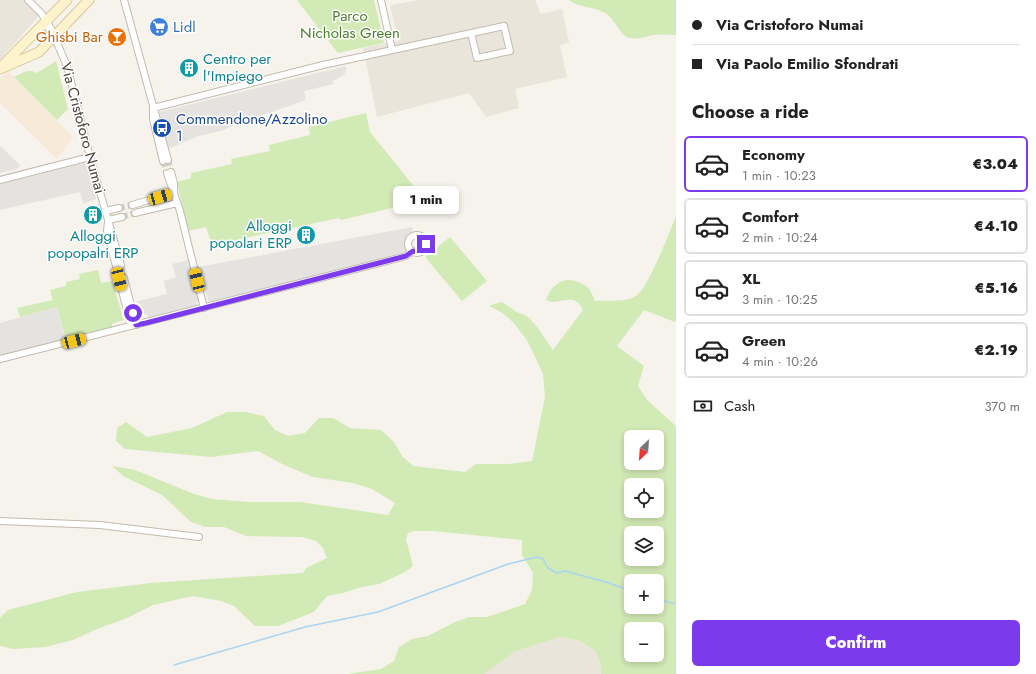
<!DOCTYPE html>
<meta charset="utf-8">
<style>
:root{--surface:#fff;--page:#f6f6f6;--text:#222;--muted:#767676;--line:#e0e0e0;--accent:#7c3aed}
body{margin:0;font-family:Jost,sans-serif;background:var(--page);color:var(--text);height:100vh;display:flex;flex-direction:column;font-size:15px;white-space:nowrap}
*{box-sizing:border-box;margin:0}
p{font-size:13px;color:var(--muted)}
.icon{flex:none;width:22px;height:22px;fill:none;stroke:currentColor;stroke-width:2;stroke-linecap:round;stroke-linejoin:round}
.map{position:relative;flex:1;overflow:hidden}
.drawer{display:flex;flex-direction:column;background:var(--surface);width:360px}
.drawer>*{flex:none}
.hud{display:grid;align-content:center;height:88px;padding:0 16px;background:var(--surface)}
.needle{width:26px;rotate:205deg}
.buttons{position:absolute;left:624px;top:430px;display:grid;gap:8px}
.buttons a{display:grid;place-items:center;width:40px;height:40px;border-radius:6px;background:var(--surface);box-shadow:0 2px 6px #0003;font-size:20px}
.end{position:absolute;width:18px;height:18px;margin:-9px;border:5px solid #7c3aed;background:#fff;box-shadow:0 0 0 2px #fff}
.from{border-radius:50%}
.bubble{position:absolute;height:28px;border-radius:6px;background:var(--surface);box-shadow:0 2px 6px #0003;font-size:13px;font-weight:800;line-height:28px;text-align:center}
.car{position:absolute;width:12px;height:24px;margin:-12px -6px;border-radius:5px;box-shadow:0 0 3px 1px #0007;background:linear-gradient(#f5c518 24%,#345 0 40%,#f5c518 0 76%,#345 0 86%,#f5c518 0)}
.hud b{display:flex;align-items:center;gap:14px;height:38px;font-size:15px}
.hud b+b{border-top:1px solid var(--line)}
.hud i{width:10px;height:10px;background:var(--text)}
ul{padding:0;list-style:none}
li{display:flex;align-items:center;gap:12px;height:56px;margin:0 8px 6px;padding:0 8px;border:2px solid var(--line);border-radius:6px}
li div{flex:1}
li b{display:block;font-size:15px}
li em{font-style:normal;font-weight:800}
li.active{border-color:var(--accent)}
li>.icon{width:36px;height:36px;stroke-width:1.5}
h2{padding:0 16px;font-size:18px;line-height:48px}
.pay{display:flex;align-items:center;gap:10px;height:44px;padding:0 16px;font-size:15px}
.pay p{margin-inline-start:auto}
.primary-button{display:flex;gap:8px;margin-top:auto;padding:8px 16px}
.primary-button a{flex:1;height:46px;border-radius:6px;background:var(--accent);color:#fff;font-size:16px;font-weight:800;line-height:46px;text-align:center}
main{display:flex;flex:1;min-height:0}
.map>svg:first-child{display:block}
.residential{fill:#eae5da}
.commercial{fill:#f7ead8}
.green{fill:#d2eab5;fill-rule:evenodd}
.parking{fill:#e5e3e0}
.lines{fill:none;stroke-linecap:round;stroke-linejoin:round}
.stream{stroke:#a9d4f2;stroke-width:1.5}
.minor-tunnel{stroke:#d4d0c8;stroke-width:6;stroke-dasharray:6 3;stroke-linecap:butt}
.minor-casing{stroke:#c2bbae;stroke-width:8}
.tertiary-casing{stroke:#c2bbae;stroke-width:10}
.secondary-casing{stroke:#d6c79b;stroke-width:11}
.minor{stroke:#fff;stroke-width:6}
.tertiary{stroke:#fff;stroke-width:8}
.secondary{stroke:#fff3cd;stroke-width:9}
.route{stroke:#7c3aed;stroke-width:5}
.labels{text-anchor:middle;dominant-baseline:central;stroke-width:3;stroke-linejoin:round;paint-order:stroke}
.park-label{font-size:15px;fill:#4a7f2a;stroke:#fff}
.shop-label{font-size:15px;fill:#366cbe;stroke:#fff;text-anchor:start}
.food-label{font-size:15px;fill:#c56008;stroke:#fff;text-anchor:end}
.culture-label{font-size:15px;fill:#0d838f;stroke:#fff;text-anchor:start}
.transit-label{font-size:15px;fill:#164399;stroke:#fff;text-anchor:start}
.street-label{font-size:15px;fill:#4b4439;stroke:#fff}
</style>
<main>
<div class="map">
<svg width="676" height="674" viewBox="0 0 676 674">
<rect width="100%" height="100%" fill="#f6f3ec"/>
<path class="residential" d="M0,0H23L39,16L0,60Z
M420,0H535L541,14L562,9L569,42L560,46L567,77L515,89L519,108L486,117L469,93L377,117L363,48L398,41L390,5Z
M560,637L581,641L595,651L600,662L601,674H483L516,651Z"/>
<path class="commercial" d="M8,71L73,137L57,159L0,103V80Z"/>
<path class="green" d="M297,0H374L384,43L338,53Z
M569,0H676V35C669,35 661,34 654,35C644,37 630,43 622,33C615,25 612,15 601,11C590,6 580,8 569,0Z
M56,61L68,109L57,120L14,77C22,73 28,68 37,73Z
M366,113L370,132L425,200L341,220L339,218L212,245L206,227L188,231L177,182L191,178V173L232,164L231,159L270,151L269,145L310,135L309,127Z
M676,216V321L675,322L644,310L617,346L644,366L638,386L647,400L676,426V674H601L600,662L595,651L581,641L560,637L516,651L484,674H347L381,669L394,661L399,647L412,639L428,636L455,622L469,617H487L525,604L532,590L533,573L522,555V540L433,531H414L408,533L406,539L413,566L405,572L379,584L358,588L343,593L327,596L314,612L278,626H255L234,606L221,601L193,596L153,605L125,619L97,629L73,640L46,647L13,649L0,646V618L8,610L77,592L151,583L303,573L306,568L327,558L323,548L316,541L302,537L246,536L224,527H205L191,522L162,495L123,476L112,466L135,470L194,494L212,499L249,502H300L388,515L395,503L372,489L353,483L313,477L284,465L258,451L211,457L125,449L116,441L117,428L126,422L147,437L192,428L227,412H245L264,416L275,430L288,436L305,433L319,418H333L350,428L381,430L394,442L402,456L413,466L465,472L476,464H507L532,461L545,397L543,374L528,342L514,323L501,312L489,306L494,304L502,302L517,312L527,316L537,327L553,350L583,310C574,290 558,307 546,300C553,280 570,274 587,287C591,290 593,297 595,301C608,300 627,303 637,295C649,286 670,231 676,216ZM631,437H657V463H631ZM631,485H657V511H631ZM631,533H657V559H631ZM631,581H657V607H631ZM631,629H657V655H631Z
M450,237L487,281L462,301L425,257Z
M98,270L101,283L112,281L124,320L112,324L113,328L66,340L57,307L20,317L17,308L53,300L50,290L66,286V282L80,279L79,274Z"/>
<path class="parking" d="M346,66V70L344,75L333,81V84L304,91L306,100L242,122L221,131L198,136L168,149L159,112Z
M0,145L20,165L17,169L0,173Z
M87,162L96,199L83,204L80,192L0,210V184Z
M412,227L413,233L409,237L405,252L402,253L209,303L198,267Z
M189,260L199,301L196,302L197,305L148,317L147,314L137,316L134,302L167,294L164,281L176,277L172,264Z
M57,307L65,338L0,355V323Z"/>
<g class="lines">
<path class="stream" d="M657,599L676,604
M174,665L305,627L378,612L508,564L537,557L543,559L548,568L557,573L565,571L606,582L631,591"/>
<path class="minor-tunnel" d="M168,160L171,172
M163,161L167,173
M119,208L132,205
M122,217L135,213
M121,265L124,278
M116,266L119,279"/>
<defs>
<path id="minor" d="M28,0L42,14L46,22
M124,0L168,160
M381,0L392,50
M54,36L67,66L90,157L121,265
M153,108L323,65L504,26L510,51L477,58L471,33
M153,110V119L163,161
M171,172L174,183V191
M167,173L180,211L204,308
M0,180L90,157
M132,205L174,193
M105,211L119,208
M135,213L177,203
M108,220L122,217
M108,222L107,231L116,266
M408 244a9 9 0 1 1 18 0a9 9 0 1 1-18 0Z
M124,278L136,325
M119,279L131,326
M0,359L379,263L406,256L413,251
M0,521L100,525L199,537"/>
<path id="tertiary" d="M46,22L54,36"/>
<path id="secondary" d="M1,67L67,0
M0,69L39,52L89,0"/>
</defs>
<use href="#minor" class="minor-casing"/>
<use href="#tertiary" class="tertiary-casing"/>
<use href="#secondary" class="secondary-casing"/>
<use href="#minor" class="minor"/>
<use href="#tertiary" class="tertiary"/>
<use href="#secondary" class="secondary"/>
</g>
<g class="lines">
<path class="route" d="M133,313L136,325L146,323L379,263L406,256L413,251L418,252L424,250L426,244"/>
</g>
<defs>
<symbol id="supermarket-disc" viewBox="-11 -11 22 22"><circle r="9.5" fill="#3f7fe0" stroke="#fff"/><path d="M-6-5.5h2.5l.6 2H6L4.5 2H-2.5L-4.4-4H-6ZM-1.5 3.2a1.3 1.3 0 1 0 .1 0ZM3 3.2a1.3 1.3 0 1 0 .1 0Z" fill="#fff"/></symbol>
<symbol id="bar-disc" viewBox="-11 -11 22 22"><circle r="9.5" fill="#e8710a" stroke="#fff"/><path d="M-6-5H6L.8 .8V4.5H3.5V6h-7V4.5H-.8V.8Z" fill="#fff"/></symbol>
<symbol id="building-disc" viewBox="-11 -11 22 22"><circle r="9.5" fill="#0f9aa8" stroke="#fff"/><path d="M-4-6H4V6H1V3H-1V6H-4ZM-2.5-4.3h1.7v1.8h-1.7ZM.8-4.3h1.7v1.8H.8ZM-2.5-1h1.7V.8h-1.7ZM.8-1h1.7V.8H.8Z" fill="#fff"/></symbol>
<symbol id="bus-disc" viewBox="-11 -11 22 22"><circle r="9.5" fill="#1a4fb4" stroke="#fff"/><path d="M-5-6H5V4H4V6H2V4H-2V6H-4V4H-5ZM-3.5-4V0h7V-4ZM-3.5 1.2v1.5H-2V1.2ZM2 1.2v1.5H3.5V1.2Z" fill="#fff"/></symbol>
</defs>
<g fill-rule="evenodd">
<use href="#supermarket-disc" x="148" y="16" width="22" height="22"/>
<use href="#bar-disc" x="106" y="26" width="22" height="22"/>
<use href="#building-disc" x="178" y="57" width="22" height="22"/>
<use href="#bus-disc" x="151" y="117" width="22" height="22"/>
<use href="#building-disc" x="82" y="204" width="22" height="22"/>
<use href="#building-disc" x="295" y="224" width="22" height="22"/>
</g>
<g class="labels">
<g class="park-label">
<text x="350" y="16">Parco<tspan x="350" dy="17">Nicholas Green</tspan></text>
</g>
<g class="shop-label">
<text x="173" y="27">Lidl</text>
</g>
<g class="food-label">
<text x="103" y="37">Ghisbi Bar</text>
</g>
<g class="culture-label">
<text x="203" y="59">Centro per<tspan x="203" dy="17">l'Impiego</tspan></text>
<text x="292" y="226" text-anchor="end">Alloggi<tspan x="292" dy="17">popolari ERP</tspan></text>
<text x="93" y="236" text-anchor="middle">Alloggi<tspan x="93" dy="17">popopalri ERP</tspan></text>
</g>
<g class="transit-label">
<text x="176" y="119">Commendone/Azzolino<tspan x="176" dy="17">1</tspan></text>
</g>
<g class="street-label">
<text transform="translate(83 128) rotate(75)">Via Cristoforo Numai</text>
</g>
</g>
</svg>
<div class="buttons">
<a><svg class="needle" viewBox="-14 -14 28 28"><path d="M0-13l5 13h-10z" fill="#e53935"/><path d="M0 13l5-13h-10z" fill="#767676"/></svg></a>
<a><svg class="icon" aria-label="locate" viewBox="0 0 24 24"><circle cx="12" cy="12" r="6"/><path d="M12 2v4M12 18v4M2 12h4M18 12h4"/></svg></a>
<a><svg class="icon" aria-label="layers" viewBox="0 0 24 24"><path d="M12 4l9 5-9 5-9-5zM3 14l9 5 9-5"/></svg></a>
<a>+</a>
<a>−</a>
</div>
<i class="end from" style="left:133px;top:313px"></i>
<i class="end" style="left:426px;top:244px"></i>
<div class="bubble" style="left:393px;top:186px;width:66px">1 min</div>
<i class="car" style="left:160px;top:197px;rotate:74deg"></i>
<i class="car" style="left:119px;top:279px;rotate:166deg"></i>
<i class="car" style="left:197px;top:280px;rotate:346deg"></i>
<i class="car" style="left:74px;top:341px;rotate:75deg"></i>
</div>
<section class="drawer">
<div class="hud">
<b><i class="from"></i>Via Cristoforo Numai</b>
<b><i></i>Via Paolo Emilio Sfondrati</b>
</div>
<h2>Choose a ride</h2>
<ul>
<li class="active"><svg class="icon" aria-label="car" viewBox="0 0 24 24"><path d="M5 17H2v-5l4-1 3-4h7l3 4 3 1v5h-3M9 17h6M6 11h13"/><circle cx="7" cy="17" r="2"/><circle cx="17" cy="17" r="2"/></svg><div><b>Economy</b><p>1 min · 10:23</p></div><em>€3.04</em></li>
<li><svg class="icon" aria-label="car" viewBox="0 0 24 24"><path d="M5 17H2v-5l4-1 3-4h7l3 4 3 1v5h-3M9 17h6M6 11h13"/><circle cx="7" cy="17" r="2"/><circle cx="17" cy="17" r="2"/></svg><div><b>Comfort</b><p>2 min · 10:24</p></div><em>€4.10</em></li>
<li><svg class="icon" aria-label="car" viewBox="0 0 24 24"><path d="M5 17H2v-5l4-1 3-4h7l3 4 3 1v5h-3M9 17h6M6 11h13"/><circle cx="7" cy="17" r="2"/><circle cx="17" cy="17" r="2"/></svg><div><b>XL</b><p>3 min · 10:25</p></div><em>€5.16</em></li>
<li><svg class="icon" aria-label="car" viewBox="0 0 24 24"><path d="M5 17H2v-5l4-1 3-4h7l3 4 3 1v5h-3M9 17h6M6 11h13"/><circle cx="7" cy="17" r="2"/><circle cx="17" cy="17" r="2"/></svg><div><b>Green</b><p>4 min · 10:26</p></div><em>€2.19</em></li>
</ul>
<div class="pay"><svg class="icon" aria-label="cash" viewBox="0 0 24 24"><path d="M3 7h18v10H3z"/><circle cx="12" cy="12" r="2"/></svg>Cash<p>370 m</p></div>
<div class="primary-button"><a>Confirm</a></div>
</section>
</main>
